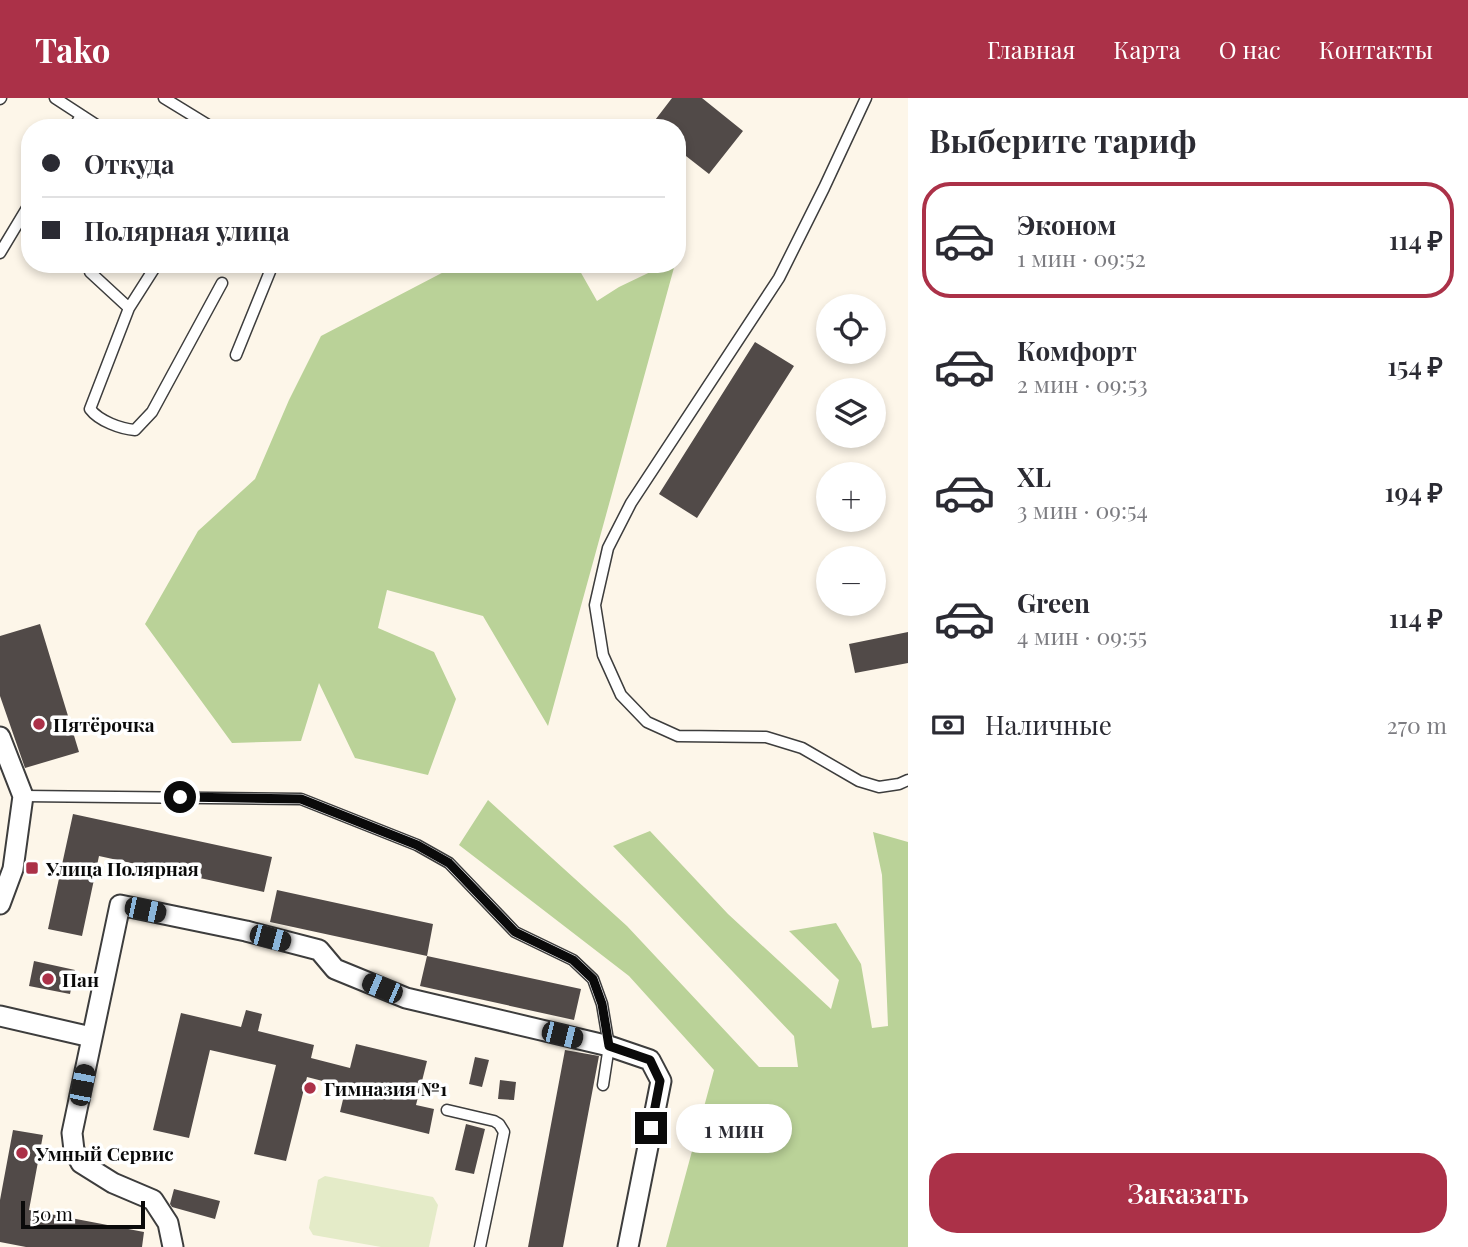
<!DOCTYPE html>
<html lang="ru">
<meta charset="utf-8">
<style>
:root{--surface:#fff;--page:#f7f7f7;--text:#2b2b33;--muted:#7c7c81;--line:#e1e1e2;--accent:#ab3148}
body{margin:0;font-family:"Playfair Display",serif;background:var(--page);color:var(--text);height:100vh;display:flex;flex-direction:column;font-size:26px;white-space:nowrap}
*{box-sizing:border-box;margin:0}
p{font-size:23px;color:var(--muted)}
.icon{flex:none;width:38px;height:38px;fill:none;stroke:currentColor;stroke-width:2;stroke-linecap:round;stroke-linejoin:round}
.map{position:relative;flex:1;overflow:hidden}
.drawer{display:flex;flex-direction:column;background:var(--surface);width:560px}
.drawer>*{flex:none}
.top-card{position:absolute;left:21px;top:21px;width:665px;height:154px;border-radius:28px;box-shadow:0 4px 10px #0003;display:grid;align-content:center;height:154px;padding:0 21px;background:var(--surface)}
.controls{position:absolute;left:816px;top:196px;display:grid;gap:14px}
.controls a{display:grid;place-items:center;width:70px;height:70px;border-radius:50%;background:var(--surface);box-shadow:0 4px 10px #0003;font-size:35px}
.scale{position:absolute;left:21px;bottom:18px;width:124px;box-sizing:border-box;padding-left:7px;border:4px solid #0a0a0a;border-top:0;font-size:19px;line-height:24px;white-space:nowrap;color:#0a0a0a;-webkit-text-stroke:5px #fff;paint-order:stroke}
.end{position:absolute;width:32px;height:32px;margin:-16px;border:9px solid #0a0a0a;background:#fff;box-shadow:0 0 0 4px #fff}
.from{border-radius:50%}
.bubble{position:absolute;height:49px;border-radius:24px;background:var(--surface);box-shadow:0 4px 10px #0003;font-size:23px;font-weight:600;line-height:49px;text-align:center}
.car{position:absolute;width:21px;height:42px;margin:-21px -10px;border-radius:9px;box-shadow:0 0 5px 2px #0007;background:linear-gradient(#222 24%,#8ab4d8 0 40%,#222 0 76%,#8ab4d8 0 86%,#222 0)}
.top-card b{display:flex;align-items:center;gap:24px;height:66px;font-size:26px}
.top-card b+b{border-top:2px solid var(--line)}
.top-card i{width:18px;height:18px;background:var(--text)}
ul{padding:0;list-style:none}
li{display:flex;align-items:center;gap:21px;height:116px;margin:0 14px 10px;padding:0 7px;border:4px solid transparent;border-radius:28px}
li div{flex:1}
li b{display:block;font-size:26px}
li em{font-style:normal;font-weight:600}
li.on{border-color:var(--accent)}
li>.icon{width:63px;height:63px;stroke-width:1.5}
h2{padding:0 21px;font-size:32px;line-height:84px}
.pay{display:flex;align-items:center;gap:18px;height:77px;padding:0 21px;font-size:26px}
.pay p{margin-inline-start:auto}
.primary-button{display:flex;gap:14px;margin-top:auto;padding:14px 21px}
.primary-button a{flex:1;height:80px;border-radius:28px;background:var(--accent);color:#fff;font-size:28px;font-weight:600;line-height:80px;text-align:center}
header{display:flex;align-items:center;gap:42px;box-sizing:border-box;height:98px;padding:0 35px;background:var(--accent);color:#fff}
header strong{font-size:33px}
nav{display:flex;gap:38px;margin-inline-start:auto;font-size:24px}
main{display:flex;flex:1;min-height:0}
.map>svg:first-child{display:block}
.forest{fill:#bad298}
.pitch{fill:#e4ebc8}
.building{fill:#514a48}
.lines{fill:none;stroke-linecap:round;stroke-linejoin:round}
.service-casing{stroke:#3d3d3d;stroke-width:13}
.minor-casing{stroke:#3d3d3d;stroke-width:23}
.service{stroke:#fff;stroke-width:10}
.minor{stroke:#fff;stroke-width:19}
.route{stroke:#0a0a0a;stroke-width:9}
.poi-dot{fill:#ab3148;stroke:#fff;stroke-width:2.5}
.labels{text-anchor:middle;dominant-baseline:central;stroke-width:7;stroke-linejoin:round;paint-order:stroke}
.poi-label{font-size:19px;font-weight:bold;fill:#0a0a0a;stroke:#fff;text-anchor:start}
</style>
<header>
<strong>Tako</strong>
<nav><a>Главная</a><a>Карта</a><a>О нас</a><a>Контакты</a></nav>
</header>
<main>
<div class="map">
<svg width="908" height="1149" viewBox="0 0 908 1149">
<rect width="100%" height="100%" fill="#fdf6e9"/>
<path class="forest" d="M459,166H576L597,203L619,189L667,166H675L548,628L483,518L387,492L378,530L434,554L456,601L428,677L355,660L319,585L301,643L232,645L145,526L198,433L255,381L289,302L321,238Z
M488,702L627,828L759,969H798L794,938L613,748L650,733L728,816L831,911L839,882L789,833L836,825L861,866L872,930L888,928L882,777L873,734L908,744V1149H666L714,972L629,878L459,747Z"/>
<path class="pitch" d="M325,1078L433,1099L438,1107L429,1149H381L313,1137L309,1130L318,1082Z"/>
<path class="building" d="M672,0H702L743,33L709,76L677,51V30H649Z
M755,244L794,268L697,420L659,396Z
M40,526L79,654L25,670L0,598V538Z
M908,534V565L855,575L849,546Z
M73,716L272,759L264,794L99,758L82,838L48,831Z
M277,792L433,826L427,858L270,824Z
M427,858L581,891L574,922L420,888Z
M34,863L75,872L70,896L29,888Z
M246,912L262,916L258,933L314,947L311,960L350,970L356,946L427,963L416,1007L434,1011L429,1036L340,1014L346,989L307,979L286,1063L254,1056L276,967L210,952L189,1040L153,1032L181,915L241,929Z
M565,952L599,958L563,1149H528Z
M475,959L489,962L482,989L469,986Z
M500,982L516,984L514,1002L498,1001Z
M466,1026L485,1031L474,1076L455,1072Z
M13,1032L43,1037L29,1112L144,1134L142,1149H26L0,1144V1102Z
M174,1091L220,1103L215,1121L172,1109L170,1106Z"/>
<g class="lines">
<defs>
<path id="service" d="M55,0L101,30
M164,0L213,30
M866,0L824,90L779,180L631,405L608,450L595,507L603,557L621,597L647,624L678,638L766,639L802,650L859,683L879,689L899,686L908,682
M0,1L1,0
M74,30L81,17
M0,155L30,105
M89,166L90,174L129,210
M157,166L129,210L90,311C99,323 121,331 135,332L152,314L222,185
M236,257L273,166
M23,698L301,701L417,747L449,765L515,834L573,862L593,881L602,906L609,948L603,987
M447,1012L494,1023L499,1026L504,1034L480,1149"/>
<path id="minor" d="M0,639L23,698L13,771L0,806
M0,918L91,939
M173,1149L168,1125L153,1102L113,1085L81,1065L74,1052L72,1035L120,807L246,833L319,852L335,871L406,900L609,948L650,962L661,983L628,1149"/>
</defs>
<use href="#service" class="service-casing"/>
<use href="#minor" class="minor-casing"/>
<use href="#service" class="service"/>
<use href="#minor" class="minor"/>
</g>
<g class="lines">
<path class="route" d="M180,699L301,701L417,747L449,765L515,834L573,862L593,881L602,906L609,948L650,962L660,983L651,1030"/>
</g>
<g class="poi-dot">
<circle cx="39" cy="626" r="7"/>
<rect x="25" y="763" width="14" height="14" rx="3.5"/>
<circle cx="48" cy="881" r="7"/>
<circle cx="310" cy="990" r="7"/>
<circle cx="22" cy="1055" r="7"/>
</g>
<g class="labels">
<g class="poi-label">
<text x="53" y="626">Пятёрочка</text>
<text x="46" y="770">Улица Полярная</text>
<text x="62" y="881">Пан</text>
<text x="324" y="990">Гимназия №1</text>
<text x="36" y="1055">Умный Сервис</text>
</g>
</g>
</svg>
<div class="controls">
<a><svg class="icon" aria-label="locate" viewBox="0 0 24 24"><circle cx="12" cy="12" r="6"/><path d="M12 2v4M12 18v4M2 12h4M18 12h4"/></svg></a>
<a><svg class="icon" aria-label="layers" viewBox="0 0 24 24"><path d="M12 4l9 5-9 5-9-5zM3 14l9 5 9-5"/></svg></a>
<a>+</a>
<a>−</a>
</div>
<div class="scale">50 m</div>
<i class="end from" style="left:180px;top:699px"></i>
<i class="end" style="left:651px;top:1030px"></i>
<div class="bubble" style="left:676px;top:1006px;width:116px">1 мин</div>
<i class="car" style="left:145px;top:812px;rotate:102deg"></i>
<i class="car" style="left:270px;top:840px;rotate:105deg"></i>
<i class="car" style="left:382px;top:890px;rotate:293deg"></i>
<i class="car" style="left:562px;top:937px;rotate:104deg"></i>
<i class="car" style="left:82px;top:987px;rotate:11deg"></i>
<div class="top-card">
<b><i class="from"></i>Откуда</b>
<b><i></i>Полярная улица</b>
</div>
</div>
<section class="drawer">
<h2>Выберите тариф</h2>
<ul>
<li class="on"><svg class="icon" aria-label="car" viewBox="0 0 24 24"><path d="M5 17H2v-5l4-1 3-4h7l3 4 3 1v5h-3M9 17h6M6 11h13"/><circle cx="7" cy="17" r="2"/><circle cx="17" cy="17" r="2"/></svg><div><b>Эконом</b><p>1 мин · 09:52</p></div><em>114 ₽</em></li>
<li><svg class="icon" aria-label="car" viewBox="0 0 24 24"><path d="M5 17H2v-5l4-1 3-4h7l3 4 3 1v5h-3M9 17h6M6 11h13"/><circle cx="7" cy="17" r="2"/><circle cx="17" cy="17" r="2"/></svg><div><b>Комфорт</b><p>2 мин · 09:53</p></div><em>154 ₽</em></li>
<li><svg class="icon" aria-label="car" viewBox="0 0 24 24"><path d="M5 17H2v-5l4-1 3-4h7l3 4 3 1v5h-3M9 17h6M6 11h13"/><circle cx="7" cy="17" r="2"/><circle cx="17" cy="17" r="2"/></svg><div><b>XL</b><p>3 мин · 09:54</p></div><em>194 ₽</em></li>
<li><svg class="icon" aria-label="car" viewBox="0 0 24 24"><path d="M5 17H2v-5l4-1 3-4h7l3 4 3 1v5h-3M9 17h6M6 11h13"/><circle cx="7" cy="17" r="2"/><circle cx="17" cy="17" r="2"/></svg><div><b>Green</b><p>4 мин · 09:55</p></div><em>114 ₽</em></li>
</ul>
<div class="pay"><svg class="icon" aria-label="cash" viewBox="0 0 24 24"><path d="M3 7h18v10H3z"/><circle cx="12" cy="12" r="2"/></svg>Наличные<p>270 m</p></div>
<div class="primary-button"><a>Заказать</a></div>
</section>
</main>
